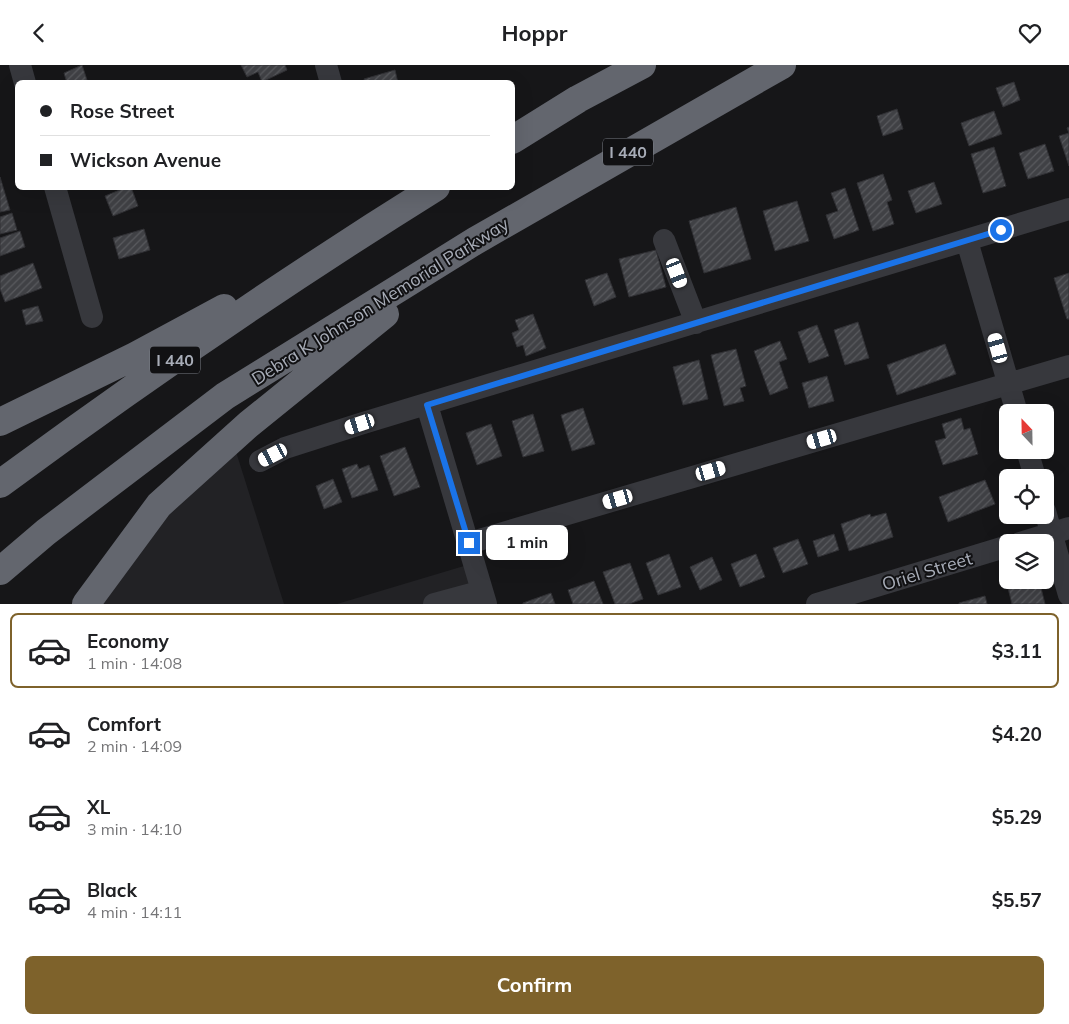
<!DOCTYPE html>
<meta charset="utf-8">
<style>
:root{--surface:#fff;--page:#f2f2f2;--text:#202124;--muted:#757577;--line:#e0e0e0;--accent:#7e622b}
body{margin:0;font-family:Mulish,sans-serif;background:var(--page);color:var(--text);height:100vh;display:flex;flex-direction:column;font-size:19px;white-space:nowrap}
*{box-sizing:border-box;margin:0}
p{font-size:16px;color:var(--muted)}
.icon{flex:none;width:28px;height:28px;fill:none;stroke:currentColor;stroke-width:2;stroke-linecap:round;stroke-linejoin:round}
.map{position:relative;height:539px;overflow:hidden}
.sheet{display:flex;flex-direction:column;background:var(--surface);flex:1}
.sheet>*{flex:none}
.banner{position:absolute;left:15px;top:15px;width:500px;height:110px;border-radius:8px;box-shadow:0 5px 20px #0002;display:grid;align-content:center;height:110px;padding:0 25px;background:var(--surface)}
.needle{width:32px;rotate:338deg}
.buttons{position:absolute;left:999px;top:339px;display:grid;gap:10px}
.buttons a{display:grid;place-items:center;width:55px;height:55px;border-radius:8px;background:var(--surface);box-shadow:0 5px 20px #0002;font-size:25px}
.end{position:absolute;width:22px;height:22px;margin:-11px;border:6px solid #1a73e8;background:#fff;box-shadow:0 0 0 2px #fff}
.from{border-radius:50%}
.bubble{position:absolute;height:35px;border-radius:8px;background:var(--surface);box-shadow:0 5px 20px #0002;font-size:16px;font-weight:700;line-height:35px;text-align:center}
.car{position:absolute;width:15px;height:30px;margin:-15px -8px;border-radius:6px;box-shadow:0 0 4px 1px #0007;background:linear-gradient(#fff 24%,#345 0 40%,#fff 0 76%,#345 0 86%,#fff 0)}
.banner b{display:flex;align-items:center;gap:18px;height:48px;font-size:19px}
.banner b+b{border-top:1px solid var(--line)}
.banner i{width:12px;height:12px;background:var(--text)}
ul{padding:9px 0 0;list-style:none}
li{display:flex;align-items:center;gap:15px;height:75px;margin:0 10px 8px;padding:0 15px;border:2px solid transparent;border-radius:8px}
li div{flex:1}
li b{display:block;font-size:19px}
li em{font-style:normal;font-weight:700}
li.on{border-color:var(--accent)}
li>.icon{width:45px;height:45px;stroke-width:1.5}
.button{display:flex;gap:10px;margin-top:auto;padding:10px 25px}
.button a{flex:1;height:58px;border-radius:8px;background:var(--accent);color:#fff;font-size:20px;font-weight:700;line-height:58px;text-align:center}
header{display:flex;justify-content:space-between;align-items:center;height:65px;padding:0 25px;background:var(--surface);font-size:22px;font-weight:700}
.map>svg:first-child{display:block}
.built{fill:#222225}
.building{fill:url(#building-hatch);stroke:#303034}
.lines{fill:none;stroke-linecap:round;stroke-linejoin:round}
.minor{stroke:#37383d;stroke-width:22}
.highway{stroke:#63666e;stroke-width:28}
.route{stroke:#1a73e8;stroke-width:6}
.labels{text-anchor:middle;dominant-baseline:central;stroke-width:4;stroke-linejoin:round;paint-order:stroke}
.shield{fill:#111113;stroke:#7b7e86;stroke-width:1}
.shield-label{font-size:16px;font-weight:bold;fill:#a8adb8}
.street-label{font-size:18px;fill:#a8adb8;stroke:#111113}
</style>
<header><svg class="icon" aria-label="back" viewBox="0 0 24 24"><path d="M15 5l-7 7 7 7"/></svg>Hoppr<svg class="icon" aria-label="heart" viewBox="0 0 24 24"><path d="M12 20l-8-8c-3-5 5-10 8-4 3-6 11-1 8 4z"/></svg></header>
<div class="map">
<svg width="1069" height="539" viewBox="0 0 1069 539">
<defs>
<pattern id="building-hatch" width="6" height="6" patternUnits="userSpaceOnUse" patternTransform="scale(1.25)"><rect width="6" height="6" fill="#404145"/><path d="M-1 1l2-2M0 6l6-6M5 7l2-2" fill="none" stroke="#595a5e"/></pattern>
</defs>
<rect width="100%" height="100%" fill="#161618"/>
<path class="built" d="M232,374L284,539H86Z
M474,498L486,539H337Z"/>
<path class="building" d="M82,0L88,18H67L64,8Z
M241,0H285L287,5L262,17L258,7L247,12Z
M395,5L398,18H365L364,14Z
M1014,17L1020,35L1003,42L996,23Z
M897,44L903,64L883,71L877,51Z
M994,46L1002,69L969,81L961,58Z
M1069,62V101L1059,71L1069,68L1067,63Z
M1045,79L1054,106L1028,114L1019,88Z
M994,82L1006,121L983,128L971,89Z
M883,109L892,135L887,137L894,159L873,166L857,118Z
M0,112L10,145L0,147Z
M934,117L942,139L916,148L908,126Z
M127,122H131L138,141L113,151L105,131Z
M845,123L859,165L834,174L826,150L838,146L831,128Z
M797,136L809,176L775,186L763,146Z
M736,142L751,194L704,208L689,156Z
M12,148L17,165L0,169V152Z
M144,164L150,185L119,194L113,173Z
M20,166L25,182L0,191V173Z
M656,185L666,222L629,232L619,194Z
M33,198L42,223L5,237L0,224V211Z
M607,208L616,232L594,241L585,215Z
M1069,208V254H1067L1054,213Z
M38,241L43,256L26,260L22,245Z
M533,249L546,283L526,291L523,280L517,282L512,268L519,265L515,255Z
M858,257L869,293L845,300L834,265Z
M817,260L829,291L809,298L798,267Z
M780,276L787,294L779,297L788,323L770,330L754,286Z
M945,279L956,309L897,330L887,300Z
M736,284L746,321L740,323L744,336L724,341L711,290Z
M699,295L708,334L683,340L673,302Z
M827,311L834,336L809,343L802,318Z
M583,343L595,379L572,386L561,350Z
M533,349L544,386L523,392L512,356Z
M961,353L964,365L970,363L978,389L943,400L935,376L946,373L942,359Z
M491,359L502,391L477,400L466,368Z
M405,382L420,422L394,431L380,391Z
M357,399L359,404L369,400L378,425L352,433L342,404Z
M333,414L342,437L324,444L316,421Z
M985,415L995,439L948,457L939,432Z
M886,448L893,472L849,486L841,459L870,449L871,452Z
M834,469L839,485L818,492L813,476Z
M798,474L808,499L783,508L773,483Z
M669,489L681,522L658,530L646,498Z
M756,489L765,512L740,522L731,499Z
M712,492L722,515L700,525L690,502Z
M630,498L643,534L629,539H615L603,507Z
M1023,515H1039L1045,539H1012L1007,519Z
M594,516L603,539H573L568,525Z
M551,528L555,539H523V538Z
M985,531L987,539H959V538Z"/>
<g class="lines">
<path class="minor" d="M20,0L25,18
M326,0L331,18
M55,122L92,252
M664,175L696,258
M967,176L1017,348
M427,340L486,539
M1027,385L1035,412
M260,396L285,383L360,359L1069,144
M1045,446L1069,530
M469,478L1069,301
M1020,478L1069,463
M434,539L482,526
M817,539L1008,481"/>
<path class="highway" d="M512,75L578,34L642,0
M0,357L135,291L224,243
M0,419C141,315 287,215 436,122
M0,506L46,467L225,331L475,176L782,0
M86,539L159,440L249,359L385,249"/>
</g>
<g class="lines">
<path class="route" d="M469,478L427,340L1001,165"/>
</g>
<g class="labels">
<g class="shield">
<rect x="603" y="73.5" width="50" height="27" rx="4"/>
<rect x="150" y="281.5" width="50" height="27" rx="4"/>
</g>
<g class="shield-label">
<text x="628" y="87">I 440</text>
<text x="175" y="295">I 440</text>
</g>
<g class="street-label">
<text transform="translate(380 236) rotate(-32)">Debra K Johnson Memorial Parkway</text>
<text transform="translate(927 506) rotate(-17)">Oriel Street</text>
</g>
</g>
</svg>
<div class="buttons">
<a><svg class="needle" viewBox="-14 -14 28 28"><path d="M0-13l5 13h-10z" fill="#e53935"/><path d="M0 13l5-13h-10z" fill="#757577"/></svg></a>
<a><svg class="icon" aria-label="locate" viewBox="0 0 24 24"><circle cx="12" cy="12" r="6"/><path d="M12 2v4M12 18v4M2 12h4M18 12h4"/></svg></a>
<a><svg class="icon" aria-label="layers" viewBox="0 0 24 24"><path d="M12 4l9 5-9 5-9-5zM3 14l9 5 9-5"/></svg></a>
</div>
<i class="end from" style="left:1001px;top:165px"></i>
<i class="end" style="left:469px;top:478px"></i>
<div class="bubble" style="left:486px;top:460px;width:82px">1 min</div>
<i class="car" style="left:677px;top:208px;rotate:159deg"></i>
<i class="car" style="left:998px;top:283px;rotate:344deg"></i>
<i class="car" style="left:360px;top:359px;rotate:252deg"></i>
<i class="car" style="left:822px;top:374px;rotate:254deg"></i>
<i class="car" style="left:273px;top:390px;rotate:243deg"></i>
<i class="car" style="left:711px;top:406px;rotate:74deg"></i>
<i class="car" style="left:618px;top:434px;rotate:254deg"></i>
<div class="banner">
<b><i class="from"></i>Rose Street</b>
<b><i></i>Wickson Avenue</b>
</div>
</div>
<section class="sheet">
<ul>
<li class="on"><svg class="icon" aria-label="car" viewBox="0 0 24 24"><path d="M5 17H2v-5l4-1 3-4h7l3 4 3 1v5h-3M9 17h6M6 11h13"/><circle cx="7" cy="17" r="2"/><circle cx="17" cy="17" r="2"/></svg><div><b>Economy</b><p>1 min · 14:08</p></div><em>$3.11</em></li>
<li><svg class="icon" aria-label="car" viewBox="0 0 24 24"><path d="M5 17H2v-5l4-1 3-4h7l3 4 3 1v5h-3M9 17h6M6 11h13"/><circle cx="7" cy="17" r="2"/><circle cx="17" cy="17" r="2"/></svg><div><b>Comfort</b><p>2 min · 14:09</p></div><em>$4.20</em></li>
<li><svg class="icon" aria-label="car" viewBox="0 0 24 24"><path d="M5 17H2v-5l4-1 3-4h7l3 4 3 1v5h-3M9 17h6M6 11h13"/><circle cx="7" cy="17" r="2"/><circle cx="17" cy="17" r="2"/></svg><div><b>XL</b><p>3 min · 14:10</p></div><em>$5.29</em></li>
<li><svg class="icon" aria-label="car" viewBox="0 0 24 24"><path d="M5 17H2v-5l4-1 3-4h7l3 4 3 1v5h-3M9 17h6M6 11h13"/><circle cx="7" cy="17" r="2"/><circle cx="17" cy="17" r="2"/></svg><div><b>Black</b><p>4 min · 14:11</p></div><em>$5.57</em></li>
</ul>
<div class="button"><a>Confirm</a></div>
</section>
